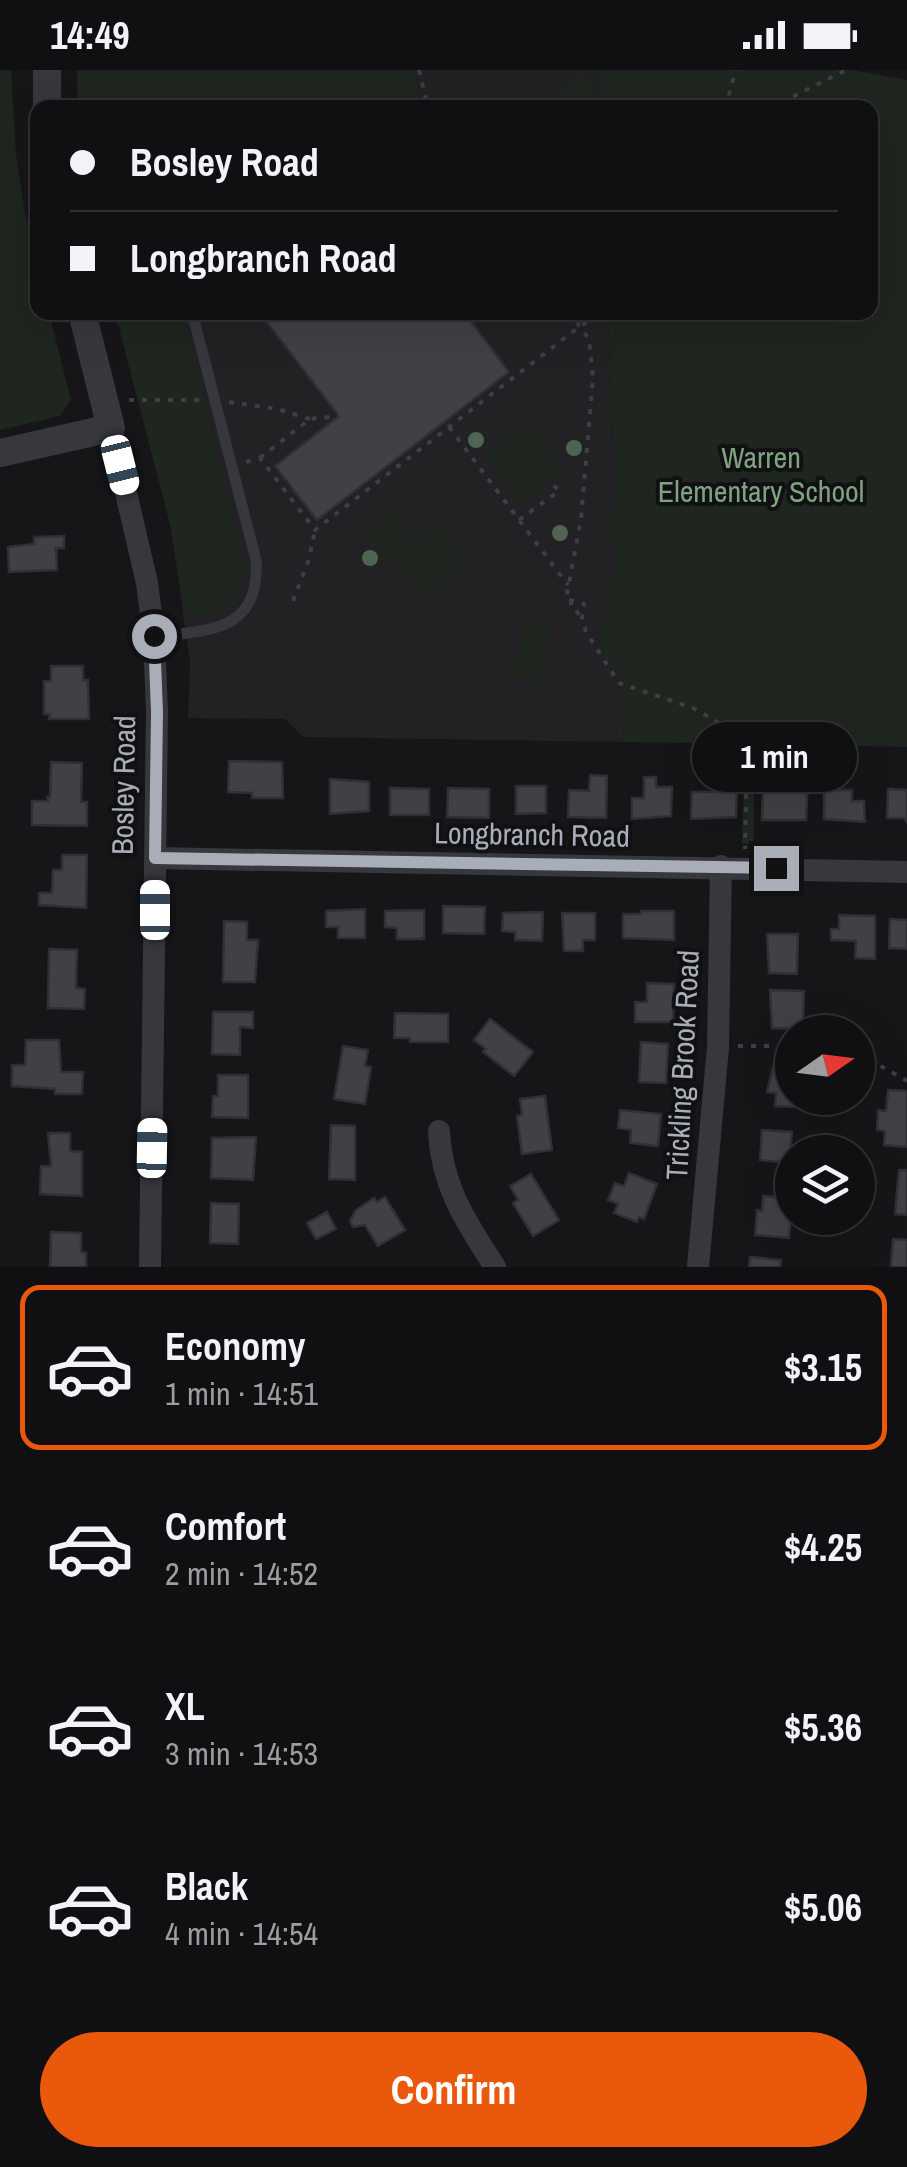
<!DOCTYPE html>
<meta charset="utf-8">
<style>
:root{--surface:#101012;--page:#19191b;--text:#f1f3f6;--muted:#9c9d9f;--line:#303032;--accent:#ea580c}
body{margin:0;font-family:"Archivo Narrow",sans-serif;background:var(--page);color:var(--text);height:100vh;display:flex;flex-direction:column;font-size:38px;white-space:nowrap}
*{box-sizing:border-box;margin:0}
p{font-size:32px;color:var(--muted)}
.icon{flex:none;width:55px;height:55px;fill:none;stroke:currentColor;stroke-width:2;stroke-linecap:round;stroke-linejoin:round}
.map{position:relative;height:1197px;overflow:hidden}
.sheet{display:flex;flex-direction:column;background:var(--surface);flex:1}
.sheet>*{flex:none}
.guide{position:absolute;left:30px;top:30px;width:848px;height:220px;border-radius:20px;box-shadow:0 10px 40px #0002,0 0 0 2px var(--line);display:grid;align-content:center;height:220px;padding:0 40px;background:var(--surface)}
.needle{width:65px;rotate:76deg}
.buttons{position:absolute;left:775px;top:945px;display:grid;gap:20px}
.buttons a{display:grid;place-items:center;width:100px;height:100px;border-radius:50%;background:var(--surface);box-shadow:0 10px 40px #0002,0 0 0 2px var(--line);font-size:50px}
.end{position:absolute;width:45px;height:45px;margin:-22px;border:12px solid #a8adb8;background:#111;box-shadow:0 0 0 5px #111}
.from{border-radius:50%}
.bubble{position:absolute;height:70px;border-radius:35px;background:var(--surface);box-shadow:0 10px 40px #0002,0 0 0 2px var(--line);font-size:32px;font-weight:800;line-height:70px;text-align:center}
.car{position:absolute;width:30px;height:60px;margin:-30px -15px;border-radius:12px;box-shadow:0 0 8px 2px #0007;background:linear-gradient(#fff 24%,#345 0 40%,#fff 0 76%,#345 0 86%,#fff 0)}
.guide b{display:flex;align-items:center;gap:35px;height:95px;font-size:38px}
.guide b+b{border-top:2px solid var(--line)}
.guide i{width:25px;height:25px;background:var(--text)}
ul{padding:18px 0 0;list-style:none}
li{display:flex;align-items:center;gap:30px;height:165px;margin:0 20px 15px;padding:0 20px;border:5px solid transparent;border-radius:20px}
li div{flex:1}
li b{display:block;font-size:38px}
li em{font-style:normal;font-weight:800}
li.on{border-color:var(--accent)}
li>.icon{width:90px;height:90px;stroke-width:1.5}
.button{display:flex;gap:20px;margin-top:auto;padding:20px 40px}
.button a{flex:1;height:115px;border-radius:60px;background:var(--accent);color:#fff;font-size:40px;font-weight:800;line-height:115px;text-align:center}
.status{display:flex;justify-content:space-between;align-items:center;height:70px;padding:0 50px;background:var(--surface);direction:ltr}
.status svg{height:28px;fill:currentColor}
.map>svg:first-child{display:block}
.built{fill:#222225}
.green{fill:#1e261f}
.building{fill:#404145;stroke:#303034;stroke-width:2.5}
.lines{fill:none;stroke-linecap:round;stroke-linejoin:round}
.path{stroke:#3d3f44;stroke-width:4;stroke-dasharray:5 8;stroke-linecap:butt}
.service{stroke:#37383d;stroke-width:11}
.minor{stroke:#37383d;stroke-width:22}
.tertiary{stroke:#37383d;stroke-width:28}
.tree{fill:#506452}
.route{stroke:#a8adb8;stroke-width:12}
.labels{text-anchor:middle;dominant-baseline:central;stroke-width:8;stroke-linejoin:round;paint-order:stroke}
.park-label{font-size:30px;fill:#7fa381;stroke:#111113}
.street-label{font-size:30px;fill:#a8adb8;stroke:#111113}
</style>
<div class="status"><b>14:49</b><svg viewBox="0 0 49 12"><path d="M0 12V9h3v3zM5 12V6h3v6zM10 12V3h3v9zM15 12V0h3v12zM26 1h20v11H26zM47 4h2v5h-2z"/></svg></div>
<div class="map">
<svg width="907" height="1197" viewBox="0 0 907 1197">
<rect width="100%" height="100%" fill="#161618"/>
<path class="built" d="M77,0H599L600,37H78Z
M115,243H608L624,672L303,667L285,649L188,648L190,591L171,458Z"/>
<path class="green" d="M0,0H11L16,84L25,143L37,195L38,242L49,243L71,330L60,346L0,360Z
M77,0H414L423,37H78Z
M599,0H852L907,10V677L754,674V774H742L745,674L624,672L621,594L610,591L599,571L617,488L616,477L602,472L615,430L608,243L870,242V38L539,37L580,4L599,26Z
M169,243H175L187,263L244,498C243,530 216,553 185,543L171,458L117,247L121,243Z
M529,354L564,402L520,435L485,386Z
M392,441L415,471L437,455L466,494L423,527L396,491L386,498L361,464Z
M525,552L551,559L538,612L511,605Z"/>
<path class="building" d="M259,242H464L509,302L317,450L275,396L339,346Z
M64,466V478H56L57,500L9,502L8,477L34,474V467Z
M51,596H83V610H88L89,649H49L50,644H44V611H51Z
M229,691L282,692L283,728H252V723L228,722Z
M51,692L82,693L81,732H87V756L32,755V731H48L47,727H50Z
M590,705L607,706L606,748L568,747L569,720L589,721Z
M644,707H656V717H672L671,746L632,749V728H644Z
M763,707L808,708L806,750H762Z
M330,709L369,712V741L330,744Z
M714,710L737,711L736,747L691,749L692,722H714Z
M516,716H546V743L516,744Z
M390,718L429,719V745H390Z
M448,718L489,719V748L447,747Z
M888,719L907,720V752L904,748H887Z
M824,720H852V731H864L865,752L824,749Z
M62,785H87L86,838L39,835V823H52L53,800H62Z
M443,836L485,837L484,864L443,863Z
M365,839V868H338V857H326V841Z
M424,840V869H397V858L385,857V841Z
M641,841H674V870L623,868V844H641Z
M543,842L542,871L515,870V862L502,861L503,843Z
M562,843H595V870H583V881H564Z
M839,845L875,846V889L855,888L856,871L831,870V859H839Z
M890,849L907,850V879L889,878Z
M224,851L247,852V870H258L255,912H223Z
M767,864H798L797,904L769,903Z
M49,879L77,880L76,918L85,919L84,939L48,938Z
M647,913L674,914L673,952H635V932H647Z
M770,920L804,921L803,959L772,958Z
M213,942H253V958L240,957V985L212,984Z
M395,943L448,944V972H410V968H394Z
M490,949L533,982L514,1006L483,982L486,979L474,970Z
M26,970H59L61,1002H83L82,1024H55V1019L12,1016V995H25Z
M641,972L668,974L666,1013L639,1012Z
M343,976L368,980L365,996L371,997L365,1034L334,1029Z
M773,997L792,999V1028H797L796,1037L775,1036L776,1023L767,1022Z
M218,1005H248V1048L212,1047L213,1026H218Z
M888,1020L907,1021V1077L884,1075L885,1061L877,1060L878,1040L886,1041Z
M545,1026L552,1080L522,1084L517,1046L522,1045L520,1029Z
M620,1040L661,1044L658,1076L630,1073L631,1060L618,1058Z
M331,1055L355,1056V1110L329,1109Z
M762,1060L792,1062L789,1093L760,1090Z
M48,1063H70V1081L82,1082V1126L40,1124L41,1096H51Z
M256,1067L253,1110L211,1108L212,1068Z
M899,1100H907V1145L895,1144Z
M629,1103L657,1114L644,1149L639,1147L637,1152L614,1143L618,1134L608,1130L615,1113L624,1116Z
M531,1104L559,1150L533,1166L513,1133L518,1130L510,1116Z
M763,1126L792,1128L789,1168L755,1165L757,1140L762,1141Z
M385,1127L405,1160L378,1176L365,1155L353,1157L350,1151L356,1140L374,1128L377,1132Z
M211,1133L239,1134L238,1174L210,1173Z
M327,1142L336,1159L316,1169L307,1153Z
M51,1162L81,1163V1182L86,1183V1197H50Z
M893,1169L907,1170V1197H891Z
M750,1187L781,1190L780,1197H749Z"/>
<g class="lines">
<path class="path" d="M419,0L428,38
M725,38L736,0
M770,38L846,0
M569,242L589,269L593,307L581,449L566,529L584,534L582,548L586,562L619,613L693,638L745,668L747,680L745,779
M129,330H199
M229,332L277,339L310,349
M449,357L568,515
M260,388L310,349L339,346
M246,392L260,388L315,460L579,257L594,248L620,242
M519,450L559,421L551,412
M571,530V536L580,545
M293,531L309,489L315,460
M738,976H792
M858,983L907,1011"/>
<path class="service" d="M154,567C210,560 260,562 256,490L192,242"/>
<path class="minor" d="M111,358L147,513L154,567L157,642L150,1197
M155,788L907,802
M439,1061C441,1115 466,1152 495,1197
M698,1197L718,977L721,796"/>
<path class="tertiary" d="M47,0V38
M0,383L111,358L82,242"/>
</g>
<g class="tree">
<circle cx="476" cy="370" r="8"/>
<circle cx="574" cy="378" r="8"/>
<circle cx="560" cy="463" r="8"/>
<circle cx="370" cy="488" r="8"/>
</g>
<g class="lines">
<path class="route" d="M154,566L157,642L155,788L776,798"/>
</g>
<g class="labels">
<g class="park-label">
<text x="761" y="387">Warren<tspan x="761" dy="34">Elementary School</tspan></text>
</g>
<g class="street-label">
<text transform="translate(123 715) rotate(-89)">Bosley Road</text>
<text transform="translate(532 764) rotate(1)">Longbranch Road</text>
<text transform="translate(682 995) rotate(-87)">Trickling Brook Road</text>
</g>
</g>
</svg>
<div class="buttons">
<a><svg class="needle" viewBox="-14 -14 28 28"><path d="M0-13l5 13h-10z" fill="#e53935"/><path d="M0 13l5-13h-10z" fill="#9c9d9f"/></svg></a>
<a><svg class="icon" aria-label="layers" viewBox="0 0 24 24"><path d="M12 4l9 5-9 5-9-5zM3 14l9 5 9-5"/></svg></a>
</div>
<i class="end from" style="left:154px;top:566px"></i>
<i class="end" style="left:776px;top:798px"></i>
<div class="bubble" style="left:692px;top:652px;width:165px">1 min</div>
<i class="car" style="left:120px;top:395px;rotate:166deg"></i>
<i class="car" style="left:155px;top:840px;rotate:0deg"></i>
<i class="car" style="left:152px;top:1078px;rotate:1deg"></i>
<div class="guide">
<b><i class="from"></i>Bosley Road</b>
<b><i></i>Longbranch Road</b>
</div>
</div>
<section class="sheet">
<ul>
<li class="on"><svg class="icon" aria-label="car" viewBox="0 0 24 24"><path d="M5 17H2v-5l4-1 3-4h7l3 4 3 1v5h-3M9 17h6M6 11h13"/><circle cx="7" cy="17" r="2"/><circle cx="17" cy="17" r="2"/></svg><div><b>Economy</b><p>1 min · 14:51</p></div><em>$3.15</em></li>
<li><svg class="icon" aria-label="car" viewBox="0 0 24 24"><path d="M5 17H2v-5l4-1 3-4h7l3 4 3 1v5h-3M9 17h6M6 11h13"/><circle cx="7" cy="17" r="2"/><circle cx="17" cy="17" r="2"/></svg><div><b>Comfort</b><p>2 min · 14:52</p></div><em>$4.25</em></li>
<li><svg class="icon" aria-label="car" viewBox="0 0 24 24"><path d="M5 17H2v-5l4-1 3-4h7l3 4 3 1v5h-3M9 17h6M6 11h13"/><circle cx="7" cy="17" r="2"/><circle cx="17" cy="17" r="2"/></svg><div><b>XL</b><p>3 min · 14:53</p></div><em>$5.36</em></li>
<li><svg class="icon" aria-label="car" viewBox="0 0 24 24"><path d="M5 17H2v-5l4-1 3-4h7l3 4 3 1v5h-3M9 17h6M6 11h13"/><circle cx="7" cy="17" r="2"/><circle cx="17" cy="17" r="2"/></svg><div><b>Black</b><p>4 min · 14:54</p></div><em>$5.06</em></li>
</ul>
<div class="button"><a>Confirm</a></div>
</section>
